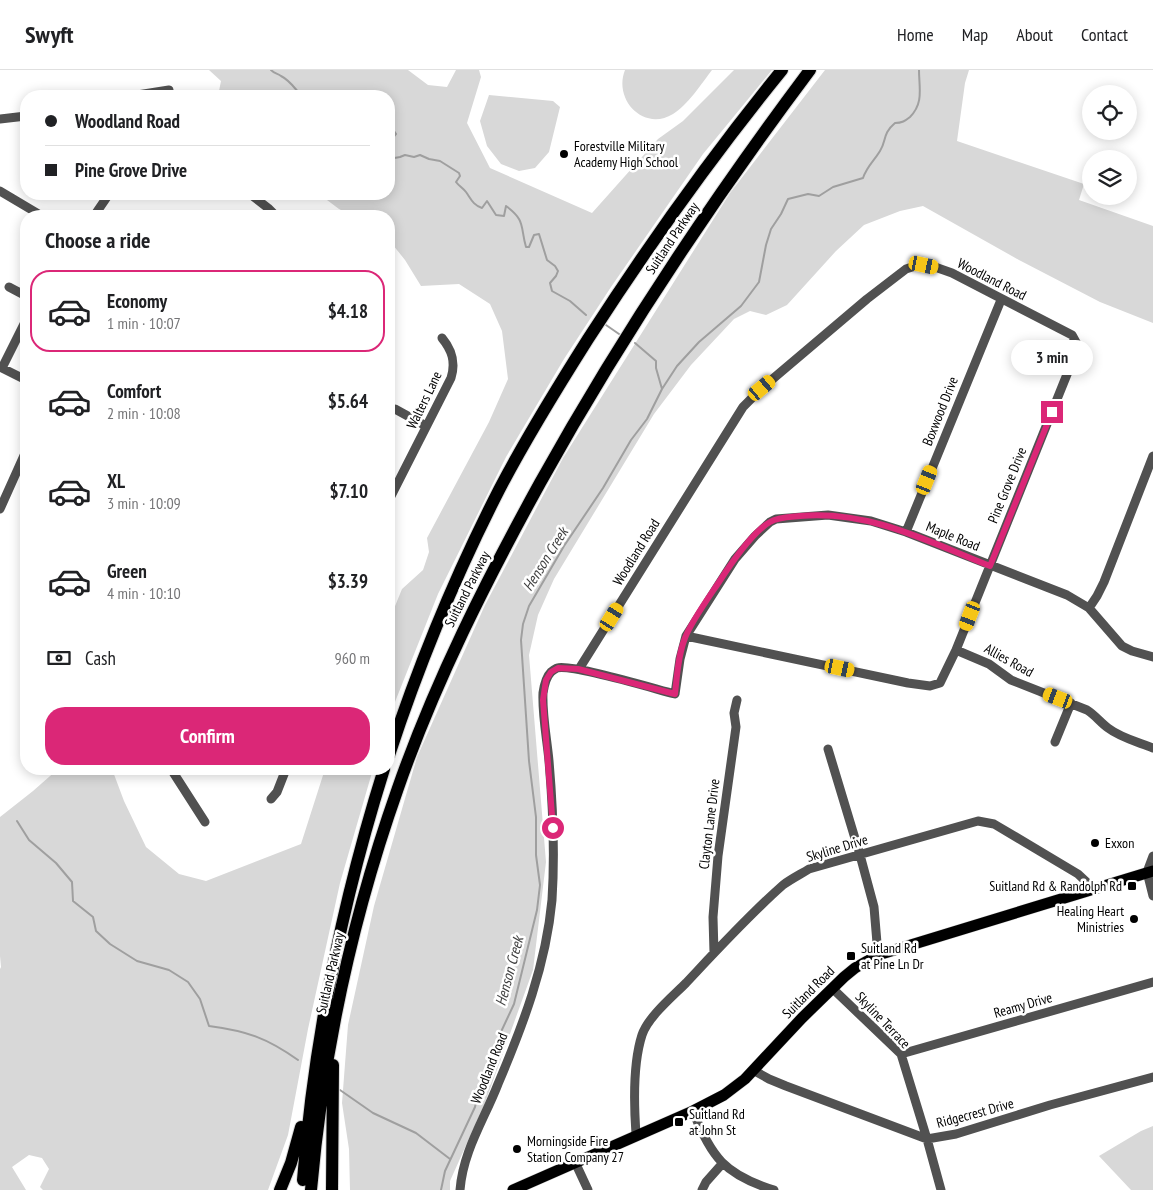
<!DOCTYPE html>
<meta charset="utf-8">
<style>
:root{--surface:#fff;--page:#f6f6f6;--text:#202124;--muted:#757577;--line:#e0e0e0;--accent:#db2777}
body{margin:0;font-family:"PT Sans Narrow",sans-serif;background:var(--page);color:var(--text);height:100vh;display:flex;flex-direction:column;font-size:19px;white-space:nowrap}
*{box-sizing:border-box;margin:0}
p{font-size:16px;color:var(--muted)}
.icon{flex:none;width:28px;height:28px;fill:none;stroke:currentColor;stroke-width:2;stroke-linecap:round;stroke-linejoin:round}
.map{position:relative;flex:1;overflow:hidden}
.drawer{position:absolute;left:20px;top:140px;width:375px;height:565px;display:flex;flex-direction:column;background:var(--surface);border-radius:20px;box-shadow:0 2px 12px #0003}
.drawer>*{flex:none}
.top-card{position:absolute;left:20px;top:20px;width:375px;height:110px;border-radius:20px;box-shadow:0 2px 12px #0003;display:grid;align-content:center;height:110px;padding:0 25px;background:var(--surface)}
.controls{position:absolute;left:1082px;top:15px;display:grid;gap:10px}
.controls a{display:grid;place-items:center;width:55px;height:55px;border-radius:50%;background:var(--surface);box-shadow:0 2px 12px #0003;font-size:25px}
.end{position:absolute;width:22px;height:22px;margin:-11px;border:6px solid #db2777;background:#fff;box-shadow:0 0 0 2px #fff}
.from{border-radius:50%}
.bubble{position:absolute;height:35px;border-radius:18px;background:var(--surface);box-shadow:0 2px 12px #0003;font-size:16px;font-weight:700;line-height:35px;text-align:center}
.car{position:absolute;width:15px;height:30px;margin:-15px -8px;border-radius:6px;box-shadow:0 0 4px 1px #0007;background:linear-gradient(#f5c518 24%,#345 0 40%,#f5c518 0 76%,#345 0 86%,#f5c518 0)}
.top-card b{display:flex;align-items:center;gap:18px;height:48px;font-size:19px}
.top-card b+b{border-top:1px solid var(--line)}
.top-card i{width:12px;height:12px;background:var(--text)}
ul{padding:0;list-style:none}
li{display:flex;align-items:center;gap:15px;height:82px;margin:0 10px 8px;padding:0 15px;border:2px solid transparent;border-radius:20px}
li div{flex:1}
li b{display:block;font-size:19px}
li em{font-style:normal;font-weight:700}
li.selected{border-color:var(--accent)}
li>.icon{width:45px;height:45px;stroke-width:1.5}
h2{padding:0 25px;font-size:22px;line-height:60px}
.pay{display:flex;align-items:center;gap:12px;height:55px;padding:0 25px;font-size:19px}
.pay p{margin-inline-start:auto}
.button{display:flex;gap:10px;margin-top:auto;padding:10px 25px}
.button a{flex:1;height:58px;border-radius:20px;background:var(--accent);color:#fff;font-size:20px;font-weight:700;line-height:58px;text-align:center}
header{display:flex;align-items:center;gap:30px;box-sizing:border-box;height:70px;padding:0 25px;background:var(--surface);border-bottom:1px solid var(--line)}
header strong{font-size:24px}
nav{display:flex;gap:28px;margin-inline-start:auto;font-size:18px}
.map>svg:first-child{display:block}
.green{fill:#d8d8d8}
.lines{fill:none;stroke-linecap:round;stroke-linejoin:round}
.stream{stroke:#9f9f9f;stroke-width:2}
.major-casing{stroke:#dbdbdb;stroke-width:12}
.highway-casing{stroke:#dbdbdb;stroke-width:14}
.minor{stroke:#515151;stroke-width:9}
.major{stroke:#000;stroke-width:11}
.highway{stroke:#000;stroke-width:12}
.route{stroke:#db2777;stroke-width:6}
.poi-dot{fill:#000;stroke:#fff;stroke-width:2}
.labels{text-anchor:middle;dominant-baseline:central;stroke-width:5;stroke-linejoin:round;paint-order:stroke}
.poi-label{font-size:14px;fill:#000;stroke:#fff;text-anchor:start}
.street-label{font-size:14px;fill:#000;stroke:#fff}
.water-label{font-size:15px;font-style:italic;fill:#404040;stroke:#fff}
</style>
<header>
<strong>Swyft</strong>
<nav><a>Home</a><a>Map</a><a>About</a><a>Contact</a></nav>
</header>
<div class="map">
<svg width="1153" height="1120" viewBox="0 0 1153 1120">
<rect width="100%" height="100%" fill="#fff"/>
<path class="green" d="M209,0H408L428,15L447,17L456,0H479L481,7L467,53L490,98L592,143L658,69L683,51L734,0H772L703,84L611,217L564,289L506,387L438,524L389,647V551L402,519L423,500L429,482L427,468L489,352L508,309L502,261L490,234L459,214L421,216L405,190L389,170V146H353L339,139L319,124H389V26H218L221,11Z
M625,0H712C702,13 687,36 673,44C644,62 613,30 625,0Z
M825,0H969L965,13L957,71L1084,114L1079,130L1153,156V253L1100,232L1019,190L923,136L900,141L864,155L836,181L787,235L766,245L750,241L734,249L691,295L654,344L554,509L538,545L529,585L546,792L533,900L485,1033L450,1111V1120H350L349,1079L342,1033L348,955L374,836L417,687L485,535L563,388L730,123Z
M489,25L553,31L560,37L549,82L535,98L519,101L501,94L487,76L480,51Z
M58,699H112L124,731L146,777L179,804L206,811L301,774L325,699H373L340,813L308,959L288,1065L268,1120H43L40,1117L49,1099L42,1088L29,1085L12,1097L26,1120H0V899L1,897L0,886V747L33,721Z
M1153,1056V1120H1131L1099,1086L1141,1061Z"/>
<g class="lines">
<path class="stream" d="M271,0C275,4 277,3 281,6C289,10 293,16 299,23H309L319,26
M389,58L394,61L396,64L389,73
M389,89L400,87L405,85L414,87L420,85L429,89L440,91L459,103L460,106L456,112C459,116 463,118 466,122C471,129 473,135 482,138L487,131L496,145L504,146L506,136C526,151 520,156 526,177H529L534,165L539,164L547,190L555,196L558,201L556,206L550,213L552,221L570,231L586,245
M606,255L619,264
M635,273L656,291V298L662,319
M17,751L29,770L56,793L72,812L73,831L93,847L96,861L110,874L137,891L169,900L188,912L200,929L209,956C247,961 267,968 298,990
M340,1020L373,1043L416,1063L450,1089
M441,1120L445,1101L475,1037L479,1019L500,964L514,934L537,840L540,815L536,785V747L529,691L521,570L523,554L529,536L564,476L603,418L631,370L647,349L662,319L677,296L699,272L741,236L759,212L766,175L771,159L781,144L788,129L808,124L819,126L833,117L863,108C867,96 874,91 880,81C887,70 882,64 895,53C902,53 905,51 910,47C924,33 919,18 919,0"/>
<defs>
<path id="major" d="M513,1120L693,1041L724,1025L745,1009L802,948L844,907L855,898L878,885L1153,801"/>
<path id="highway" d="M389,685C419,594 455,506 499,420C526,368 557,318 588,269C648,176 712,86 782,0
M303,1110C314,969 342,833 384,699
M280,1120L291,1093L301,1057
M311,1120C323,983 352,848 398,718C435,612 486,511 540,413C620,269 711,132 810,0
M332,1120L333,995"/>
</defs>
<use href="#major" class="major-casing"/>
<use href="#highway" class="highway-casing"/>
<path class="minor" d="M131,26L169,20
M0,49L26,46
M0,121L42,146
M250,124L268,138L276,146
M94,146L109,124
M9,217L26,226
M0,297L26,310
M2,298L26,250
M395,339L426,356
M389,430L451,308C456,292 452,280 442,268
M0,439L26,381
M906,462L1001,230
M1089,538L1097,526L1104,512L1153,386
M956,580L989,594L1011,610L1087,640C1095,645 1100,652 1108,658C1121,668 1138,672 1153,678
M579,599L743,337L762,318L867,229L906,199L918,195L935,197L952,203L1072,265L1077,274L1074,287L956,580L940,613L930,616L908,613L686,566
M1055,672L1071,633
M828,679L860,785L874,837L878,885
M171,699L205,752
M271,729L277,722L286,699
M1153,786L1147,802L1153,826
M714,883L713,847L718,786L736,657L734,643L737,630
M832,918L901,984L927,1069L941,1120
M901,984L1153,912
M753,1000L769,1009L786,1016L927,1069L956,1064L1050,1035L1153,1007
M693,1041C711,1087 725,1105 774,1120
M636,1064C634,1036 633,993 642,965C648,947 672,927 686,913C717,880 749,845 783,815C791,809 801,804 809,799L978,751L994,754L1078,804L1094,819
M575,1092L588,1120
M460,1120C463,1081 484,1050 498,1014C523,955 546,895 552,830C555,783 553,737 549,691C547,669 542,645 543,623C544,616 546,607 551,602C553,600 555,599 557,598C573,594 655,619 675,624L680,589L686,566L735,489L755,466L770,452L776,449L828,445L871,451L906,462L1067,525L1089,538L1122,576L1132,581L1153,587
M702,1120L706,1112L722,1094"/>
<use href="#major" class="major"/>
<use href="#highway" class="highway"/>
</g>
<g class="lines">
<path class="route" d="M553,758L543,630L546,610L551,602L558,598L578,599L675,624C677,606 678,585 685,568C691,552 709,527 719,512C730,495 752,462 770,452C778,447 791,447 800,446C869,440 927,471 990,496L1052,342"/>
</g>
<g class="poi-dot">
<circle cx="564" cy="84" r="5"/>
<circle cx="1095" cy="773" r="5"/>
<rect x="1127" y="811" width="10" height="10" rx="2.5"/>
<circle cx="1134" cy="849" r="5"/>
<rect x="846" y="881" width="10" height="10" rx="2.5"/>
<rect x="674" y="1047" width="10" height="10" rx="2.5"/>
<circle cx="517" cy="1079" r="5"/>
</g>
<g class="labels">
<g class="poi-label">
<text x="574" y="76">Forestville Military<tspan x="574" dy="16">Academy High School</tspan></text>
<text x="1105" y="773">Exxon</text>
<text x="1122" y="816" text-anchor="end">Suitland Rd &amp; Randolph Rd</text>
<text x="1124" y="841" text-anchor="end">Healing Heart<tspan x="1124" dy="16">Ministries</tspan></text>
<text x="861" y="878">Suitland Rd<tspan x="861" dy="16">at Pine Ln Dr</tspan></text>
<text x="689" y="1044">Suitland Rd<tspan x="689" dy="16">at John St</tspan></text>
<text x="527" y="1071">Morningside Fire<tspan x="527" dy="16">Station Company 27</tspan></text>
</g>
<g class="street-label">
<text transform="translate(672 168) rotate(-56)">Suitland Parkway</text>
<text transform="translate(992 209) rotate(27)">Woodland Road</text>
<text transform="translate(424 330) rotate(-64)">Walters Lane</text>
<text transform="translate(940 341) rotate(-68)">Boxwood Drive</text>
<text transform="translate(1007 415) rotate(-68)">Pine Grove Drive</text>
<text transform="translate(953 466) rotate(22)">Maple Road</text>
<text transform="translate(636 482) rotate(-58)">Woodland Road</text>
<text transform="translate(467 519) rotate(-63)">Suitland Parkway</text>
<text transform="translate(1009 590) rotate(29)">Allies Road</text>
<text transform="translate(709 754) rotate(-83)">Clayton Lane Drive</text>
<text transform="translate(837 778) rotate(-17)">Skyline Drive</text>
<text transform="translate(330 903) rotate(-77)">Suitland Parkway</text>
<text transform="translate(808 922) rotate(-45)">Suitland Road</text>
<text transform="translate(1023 935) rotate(-16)">Reamy Drive</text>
<text transform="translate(883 950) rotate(46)">Skyline Terrace</text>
<text transform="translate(489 998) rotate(-68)">Woodland Road</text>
<text transform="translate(975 1043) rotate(-15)">Ridgecrest Drive</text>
</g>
<g class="water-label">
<text transform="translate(545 489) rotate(-58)">Henson Creek</text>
<text transform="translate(509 901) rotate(-75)">Henson Creek</text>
</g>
</g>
</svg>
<div class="controls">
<a><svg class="icon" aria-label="locate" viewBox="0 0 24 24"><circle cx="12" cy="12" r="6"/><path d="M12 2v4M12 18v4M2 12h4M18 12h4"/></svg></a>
<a><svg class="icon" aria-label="layers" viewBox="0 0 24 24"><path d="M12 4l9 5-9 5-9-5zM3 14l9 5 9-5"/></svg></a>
</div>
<i class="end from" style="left:553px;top:758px"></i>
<i class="end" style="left:1052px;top:342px"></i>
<div class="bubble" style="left:1011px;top:270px;width:82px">3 min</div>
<i class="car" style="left:924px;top:195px;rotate:102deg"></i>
<i class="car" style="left:762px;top:318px;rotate:50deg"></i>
<i class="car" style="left:927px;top:410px;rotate:22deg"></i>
<i class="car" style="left:970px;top:546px;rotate:201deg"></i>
<i class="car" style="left:612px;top:547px;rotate:32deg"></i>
<i class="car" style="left:840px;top:598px;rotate:102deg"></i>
<i class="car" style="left:1058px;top:628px;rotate:291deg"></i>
<div class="top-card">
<b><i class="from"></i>Woodland Road</b>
<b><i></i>Pine Grove Drive</b>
</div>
<section class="drawer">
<h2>Choose a ride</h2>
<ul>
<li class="selected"><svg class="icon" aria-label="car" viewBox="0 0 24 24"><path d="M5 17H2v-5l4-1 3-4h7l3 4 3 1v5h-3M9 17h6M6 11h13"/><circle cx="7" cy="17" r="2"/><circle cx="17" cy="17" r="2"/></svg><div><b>Economy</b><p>1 min · 10:07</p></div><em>$4.18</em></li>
<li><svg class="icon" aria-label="car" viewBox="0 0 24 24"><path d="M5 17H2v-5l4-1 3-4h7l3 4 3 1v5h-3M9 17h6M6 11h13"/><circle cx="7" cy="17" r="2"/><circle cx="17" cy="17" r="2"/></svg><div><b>Comfort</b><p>2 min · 10:08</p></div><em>$5.64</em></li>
<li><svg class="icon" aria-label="car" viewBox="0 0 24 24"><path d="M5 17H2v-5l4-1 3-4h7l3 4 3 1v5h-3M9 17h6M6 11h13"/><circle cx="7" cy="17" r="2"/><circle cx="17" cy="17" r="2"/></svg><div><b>XL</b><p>3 min · 10:09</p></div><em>$7.10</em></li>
<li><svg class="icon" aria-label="car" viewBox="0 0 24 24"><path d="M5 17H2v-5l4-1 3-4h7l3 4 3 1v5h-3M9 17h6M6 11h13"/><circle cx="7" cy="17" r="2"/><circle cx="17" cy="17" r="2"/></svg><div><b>Green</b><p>4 min · 10:10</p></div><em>$3.39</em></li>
</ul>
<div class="pay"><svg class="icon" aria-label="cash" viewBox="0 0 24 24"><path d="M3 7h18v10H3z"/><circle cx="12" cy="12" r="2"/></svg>Cash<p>960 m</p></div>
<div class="button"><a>Confirm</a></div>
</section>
</div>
